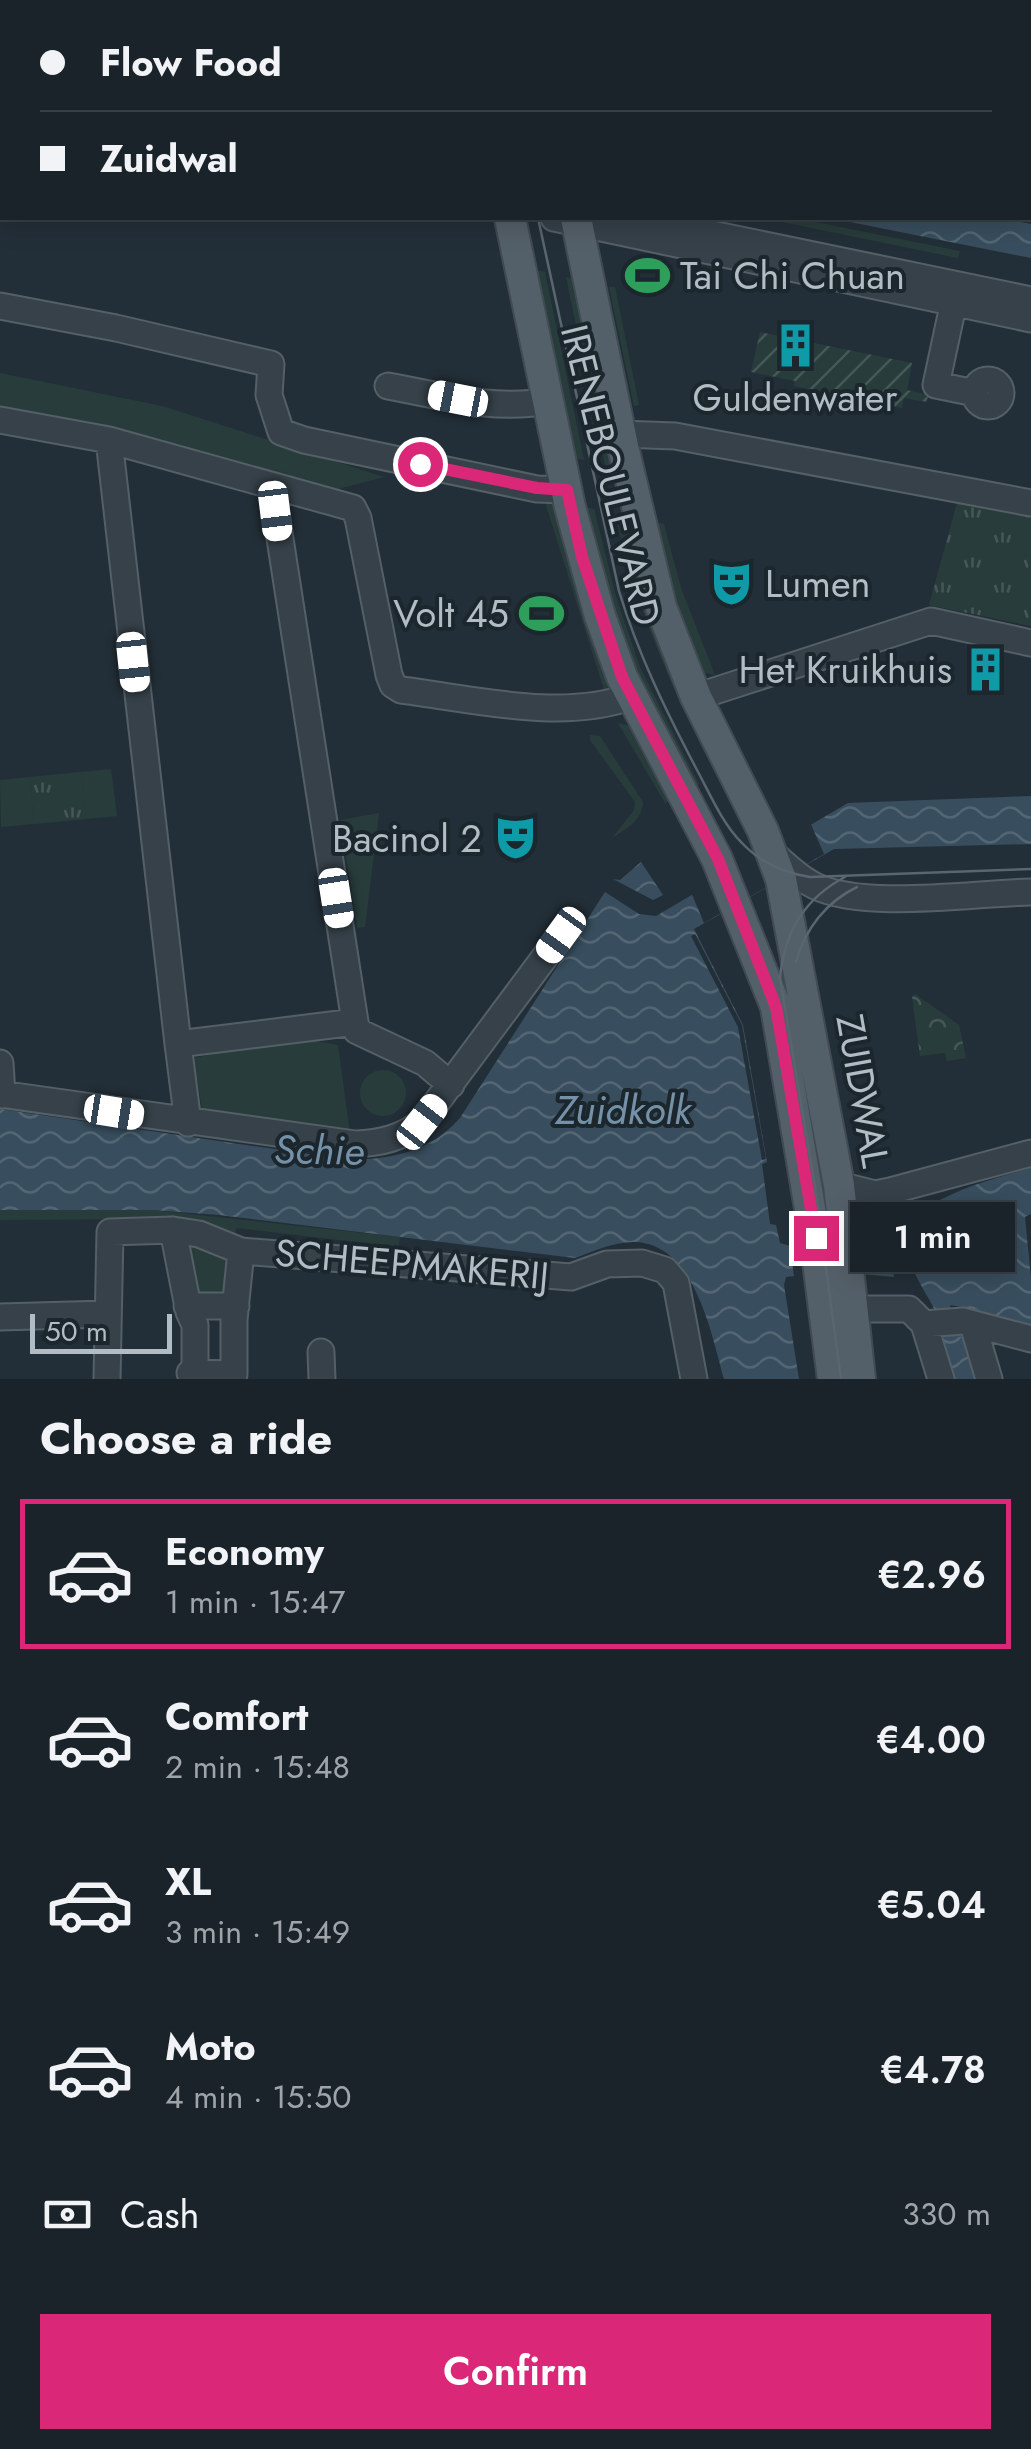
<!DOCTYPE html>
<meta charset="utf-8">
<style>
:root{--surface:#1a232a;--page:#272f36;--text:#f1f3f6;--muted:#9fa4a8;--line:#384047;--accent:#db2777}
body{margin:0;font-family:Jost,sans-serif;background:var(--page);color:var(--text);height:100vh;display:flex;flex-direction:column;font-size:38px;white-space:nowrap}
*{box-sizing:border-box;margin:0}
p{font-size:32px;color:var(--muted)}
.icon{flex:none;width:55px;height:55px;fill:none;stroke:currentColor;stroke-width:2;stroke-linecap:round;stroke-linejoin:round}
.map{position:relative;height:1379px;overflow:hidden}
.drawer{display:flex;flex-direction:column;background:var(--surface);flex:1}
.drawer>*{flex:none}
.guide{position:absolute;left:0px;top:0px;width:1032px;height:220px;box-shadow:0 5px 25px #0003,0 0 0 2px var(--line);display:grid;align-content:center;height:220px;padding:0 40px;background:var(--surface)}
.scale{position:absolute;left:30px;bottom:25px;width:142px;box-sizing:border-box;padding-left:10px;border:5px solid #b1bcc5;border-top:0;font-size:28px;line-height:35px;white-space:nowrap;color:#b1bcc5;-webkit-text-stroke:8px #1c262d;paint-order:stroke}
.end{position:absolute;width:45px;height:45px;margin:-22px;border:12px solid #db2777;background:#fff;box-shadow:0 0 0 5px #fff}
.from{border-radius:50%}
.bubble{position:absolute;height:70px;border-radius:0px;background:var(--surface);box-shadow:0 5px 25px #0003,0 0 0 2px var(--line);font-size:32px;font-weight:600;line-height:70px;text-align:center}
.car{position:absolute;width:30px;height:60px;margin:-30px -15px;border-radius:12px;box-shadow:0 0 8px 2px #0007;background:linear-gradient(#fff 24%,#345 0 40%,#fff 0 76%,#345 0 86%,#fff 0)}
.guide b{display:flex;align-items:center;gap:35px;height:95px;font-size:38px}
.guide b+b{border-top:2px solid var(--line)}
.guide i{width:25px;height:25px;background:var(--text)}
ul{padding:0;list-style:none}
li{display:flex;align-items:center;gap:30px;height:150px;margin:0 20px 15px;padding:0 20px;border:5px solid transparent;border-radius:0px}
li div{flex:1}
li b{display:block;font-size:38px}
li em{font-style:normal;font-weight:600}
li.on{border-color:var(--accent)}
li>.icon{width:90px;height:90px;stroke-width:1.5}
h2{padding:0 40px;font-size:45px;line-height:120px}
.pay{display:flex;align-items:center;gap:25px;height:110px;padding:0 40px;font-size:38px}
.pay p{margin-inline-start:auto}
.cta{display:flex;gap:20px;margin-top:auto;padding:20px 40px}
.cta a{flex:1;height:115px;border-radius:0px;background:var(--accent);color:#fff;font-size:40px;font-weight:600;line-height:115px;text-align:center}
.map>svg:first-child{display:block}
.grass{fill:#283d3b}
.forest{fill:url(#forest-crowns)}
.park{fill:url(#park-tufts)}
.garden{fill:url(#garden-furrows)}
.water{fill:url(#water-waves)}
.pier{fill:#232f38}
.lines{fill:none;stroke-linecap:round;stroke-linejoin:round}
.canal{stroke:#384e5e;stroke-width:20}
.minor-casing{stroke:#545f66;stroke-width:29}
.major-casing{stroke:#404a52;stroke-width:34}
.minor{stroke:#364149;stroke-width:25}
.major{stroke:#546069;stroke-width:30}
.tram{stroke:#59656f;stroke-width:2.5}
.route{stroke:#db2777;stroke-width:12}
.labels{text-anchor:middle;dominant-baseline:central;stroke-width:8;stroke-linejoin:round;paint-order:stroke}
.poi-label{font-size:38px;fill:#b1bcc5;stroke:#1c262d;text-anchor:end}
.street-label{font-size:38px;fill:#b1bcc5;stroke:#1c262d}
.water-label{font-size:40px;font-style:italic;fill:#7491a7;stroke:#1c262d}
</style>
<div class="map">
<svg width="1031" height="1379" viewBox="0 0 1031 1379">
<defs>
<pattern id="forest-crowns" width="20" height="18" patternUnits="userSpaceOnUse" patternTransform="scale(2.5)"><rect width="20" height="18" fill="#283d3b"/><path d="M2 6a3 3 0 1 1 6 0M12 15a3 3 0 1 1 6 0" fill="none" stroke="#455756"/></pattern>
<pattern id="park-tufts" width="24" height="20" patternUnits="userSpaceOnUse" patternTransform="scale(2.5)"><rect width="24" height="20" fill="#283d3b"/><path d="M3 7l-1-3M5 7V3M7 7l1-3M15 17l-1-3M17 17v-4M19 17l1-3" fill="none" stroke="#455756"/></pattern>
<pattern id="garden-furrows" width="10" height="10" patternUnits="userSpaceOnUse" patternTransform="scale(2.5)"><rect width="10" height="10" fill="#283d3b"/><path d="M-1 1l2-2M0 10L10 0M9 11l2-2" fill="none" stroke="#455756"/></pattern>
<pattern id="water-waves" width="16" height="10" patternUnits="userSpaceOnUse" patternTransform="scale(2.5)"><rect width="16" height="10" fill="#384e5e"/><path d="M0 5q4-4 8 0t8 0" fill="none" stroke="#526674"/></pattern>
</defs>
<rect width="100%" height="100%" fill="#232f38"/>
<path class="grass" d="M762,218H796L960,251L958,258Z
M530,269L545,272L584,460L569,457Z
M566,277L571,278L605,442L619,468L605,465Z
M609,287H615L639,405L634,406Z
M0,373L162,406L384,477L334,490L131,433L0,406Z
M544,499L560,502L613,675L605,693Z
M579,506L594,509L616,597L640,667L699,784L692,788L640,690Z
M615,513L630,517L724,771L716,775C671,688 637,610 615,513Z
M649,520L664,524L681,588L715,675L694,670Z
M618,723L639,728L676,797L665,803Z
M590,735L600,736L643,802C642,821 626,829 612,838L634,810L635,802L590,740Z
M111,769L117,816L86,819L81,772Z
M30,777L34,824L1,827L0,780Z
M379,813L365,927L357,928L340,820Z
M311,1040L338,1045L350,1134L203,1116L194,1058L255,1045Z
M360 1093a23 23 0 1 1 46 0a23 23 0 1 1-46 0Z
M0,1210H153L400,1237L399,1247L236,1228L234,1240L150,1219L0,1220Z
M179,1235L228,1253L234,1300H189Z"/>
<path class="forest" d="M915,994L959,1025L966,1058L947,1061L945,1053L920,1056L912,997Z"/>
<path class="park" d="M957,503L1031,516V626L929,605Z
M81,772L86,819L34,824L30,777Z"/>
<path class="garden" d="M760,332L912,363L907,390L928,395L927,402L904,398L902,408L794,386L795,381L751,372Z"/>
<path class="water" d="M830,218H1002L1031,224V258Z
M1031,796V844L834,849L694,929L743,1025L767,1162L762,1164L770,1224L776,1225L780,1243L790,1246L794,1276L786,1277L784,1285L799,1379H724C711,1333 695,1245 636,1242C616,1241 594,1251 575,1258L219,1215L153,1210H0V1109L349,1160C392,1159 430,1152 460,1118L605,892L639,914L656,916L848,803Z
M641,862L663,895L653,900L613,879L620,880Z
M1031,1168V1214L1025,1217L1031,1278V1328L979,1314V1310L950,1305L957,1333L970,1345L981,1379H950L938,1345L944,1334C930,1285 901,1278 910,1219C946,1191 988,1180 1031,1168Z
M860,1245H888L894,1277L861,1274Z"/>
<path class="pier" d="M809,820L824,854L704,923L691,892Z
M695,934L742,1025L766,1159L762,1160L738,1027L691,936Z"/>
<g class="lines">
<path class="canal" d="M863,1255L934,1248"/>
<defs>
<path id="minor" d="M875,0L876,2
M918,2L933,0
M0,75L2,76
M554,218L1031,319
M639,219L1031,300
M957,287L936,385L975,393
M0,306L116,328L271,364L269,395L281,432L304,440L537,489L567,490
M975 393a13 13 0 1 1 26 0a13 13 0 1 1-26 0Z
M388,386C442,396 494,411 549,401
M0,420L109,440L353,508L358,518L389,675L393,685L401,690C474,699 563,722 632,696
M621,434L675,436L1031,503
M109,440L178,1044
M272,487L355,1022
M696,697L931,621L1031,643
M772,853C786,865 798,878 815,886C865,910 974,893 1031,892
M0,1063L2,1095
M0,1094L355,1144C381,1143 402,1138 422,1122L565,930
M188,1123L178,1044L355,1022L357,1031L425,1063L451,1085
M839,1185L875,1194L890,1191L1031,1153
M173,1230L189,1312L195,1325V1368L190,1373L234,1374V1320L241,1251
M187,1306H236
M851,1309H909L924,1324L941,1379
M0,1317L107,1314
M924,1324L963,1321L1031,1339
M973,1325L989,1379
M321,1352L322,1379
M107,1379L110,1232L173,1230L199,1234L241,1251L571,1277L607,1264L642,1263L665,1270L676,1283L694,1379"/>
<path id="major" d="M465,0V2
M529,0L530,2
M510,218L570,507L600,616L622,677L717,859L776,1007L815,1238L833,1379
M576,218L624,451L661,607L696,697L763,831L781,879L839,1185L860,1379"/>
</defs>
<use href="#minor" class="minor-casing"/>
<use href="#major" class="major-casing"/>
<use href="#minor" class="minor"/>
<use href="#major" class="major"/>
<path class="tram" d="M493,0V2
M538,218L619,591C638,654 666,711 697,770C710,794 722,823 742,843C760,862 784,873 810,877L1031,869
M796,962C805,929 826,902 857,887
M841,1379L815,1187L780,978C784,933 805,898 845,877"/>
</g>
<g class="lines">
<path class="route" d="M420,464L537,488L567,490L582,557L622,677L718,859L776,1007L816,1238"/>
</g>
<defs>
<symbol id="stadium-bare" viewBox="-9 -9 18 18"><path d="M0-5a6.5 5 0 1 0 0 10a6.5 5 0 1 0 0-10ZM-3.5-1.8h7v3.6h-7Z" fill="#2e9e5b" stroke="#1c262d" stroke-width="2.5" paint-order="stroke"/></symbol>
<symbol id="building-bare" viewBox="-9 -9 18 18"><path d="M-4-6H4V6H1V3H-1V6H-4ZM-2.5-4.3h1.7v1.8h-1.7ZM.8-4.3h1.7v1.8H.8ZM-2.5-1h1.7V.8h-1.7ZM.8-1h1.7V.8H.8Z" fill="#0f9aa8" stroke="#1c262d" stroke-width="2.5" paint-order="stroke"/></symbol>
<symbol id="theatre-bare" viewBox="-9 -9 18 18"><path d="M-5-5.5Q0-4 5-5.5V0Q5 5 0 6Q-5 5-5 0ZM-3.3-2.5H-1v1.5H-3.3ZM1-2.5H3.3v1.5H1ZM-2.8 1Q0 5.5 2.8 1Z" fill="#0f9aa8" stroke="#1c262d" stroke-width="2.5" paint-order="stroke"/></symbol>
</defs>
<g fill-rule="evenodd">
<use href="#stadium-bare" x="616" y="244" width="63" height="63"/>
<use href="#building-bare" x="764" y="314" width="63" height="63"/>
<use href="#theatre-bare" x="700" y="552" width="63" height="63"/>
<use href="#stadium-bare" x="510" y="582" width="63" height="63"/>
<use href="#building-bare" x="954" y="638" width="63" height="63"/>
<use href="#theatre-bare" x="484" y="806" width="63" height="63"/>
</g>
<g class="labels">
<g class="poi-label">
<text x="680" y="275" text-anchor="start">Tai Chi Chuan</text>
<text x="795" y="397" text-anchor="middle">Guldenwater</text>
<text x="765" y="583" text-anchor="start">Lumen</text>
<text x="509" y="613">Volt 45</text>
<text x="952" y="669">Het Kruikhuis</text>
<text x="482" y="838">Bacinol 2</text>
</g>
<g class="street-label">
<text transform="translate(611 475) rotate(76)">IRENEBOULEVARD</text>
<text transform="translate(863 1091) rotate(80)">ZUIDWAL</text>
<text transform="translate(412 1264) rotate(5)">SCHEEPMAKERIJ</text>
</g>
<g class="water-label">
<text x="623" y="1110">Zuidkolk</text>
<text transform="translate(319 1150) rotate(1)">Schie</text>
</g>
</g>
</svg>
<div class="scale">50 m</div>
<i class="end from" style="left:420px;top:464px"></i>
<i class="end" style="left:816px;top:1238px"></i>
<div class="bubble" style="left:850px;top:1202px;width:165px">1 min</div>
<i class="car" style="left:458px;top:399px;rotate:281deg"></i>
<i class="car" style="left:275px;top:511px;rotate:173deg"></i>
<i class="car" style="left:133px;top:662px;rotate:174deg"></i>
<i class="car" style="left:336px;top:898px;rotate:171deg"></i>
<i class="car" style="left:561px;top:935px;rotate:216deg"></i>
<i class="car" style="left:114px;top:1112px;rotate:99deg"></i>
<i class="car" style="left:422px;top:1122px;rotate:38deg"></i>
<div class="guide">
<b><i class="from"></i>Flow Food</b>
<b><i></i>Zuidwal</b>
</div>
</div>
<section class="drawer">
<h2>Choose a ride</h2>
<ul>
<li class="on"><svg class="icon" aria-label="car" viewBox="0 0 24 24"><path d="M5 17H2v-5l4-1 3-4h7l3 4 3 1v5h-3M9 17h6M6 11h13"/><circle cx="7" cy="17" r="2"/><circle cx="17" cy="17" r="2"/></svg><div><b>Economy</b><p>1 min · 15:47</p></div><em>€2.96</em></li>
<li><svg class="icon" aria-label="car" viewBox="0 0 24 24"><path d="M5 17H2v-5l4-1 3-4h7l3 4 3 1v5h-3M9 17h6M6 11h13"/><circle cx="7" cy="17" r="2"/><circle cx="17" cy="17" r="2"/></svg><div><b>Comfort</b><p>2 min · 15:48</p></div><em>€4.00</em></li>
<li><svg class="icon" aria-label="car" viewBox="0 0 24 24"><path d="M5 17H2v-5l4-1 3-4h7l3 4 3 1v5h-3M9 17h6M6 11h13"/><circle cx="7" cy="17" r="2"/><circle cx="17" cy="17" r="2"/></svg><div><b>XL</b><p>3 min · 15:49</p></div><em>€5.04</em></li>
<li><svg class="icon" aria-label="car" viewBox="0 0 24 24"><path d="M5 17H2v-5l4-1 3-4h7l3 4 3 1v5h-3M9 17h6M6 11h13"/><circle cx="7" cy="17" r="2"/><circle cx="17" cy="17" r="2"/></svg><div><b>Moto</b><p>4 min · 15:50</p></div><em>€4.78</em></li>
</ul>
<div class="pay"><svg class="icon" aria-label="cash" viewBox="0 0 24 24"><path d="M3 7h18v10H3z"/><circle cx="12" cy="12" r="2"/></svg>Cash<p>330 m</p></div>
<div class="cta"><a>Confirm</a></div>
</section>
